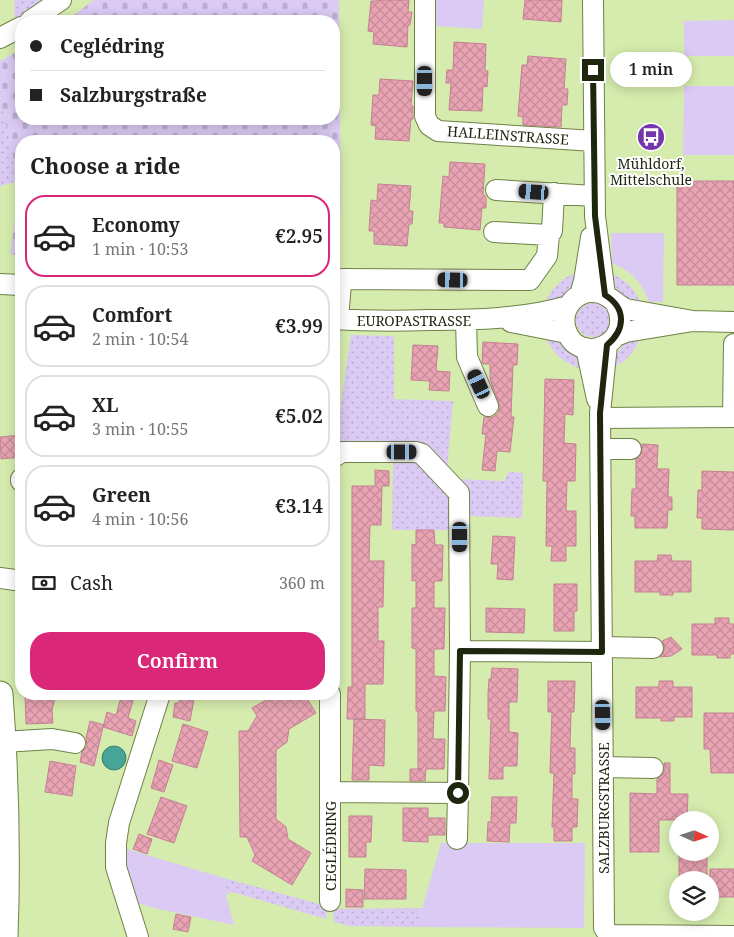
<!DOCTYPE html>
<meta charset="utf-8">
<style>
:root{--surface:#fff;--page:#f6f6f6;--text:#222;--muted:#767676;--line:#e0e0e0;--accent:#db2777}
body{margin:0;font-family:"Noto Serif",serif;background:var(--page);color:var(--text);height:100vh;display:flex;flex-direction:column;font-size:19px;white-space:nowrap}
*{box-sizing:border-box;margin:0}
p{font-size:16px;color:var(--muted)}
.icon{flex:none;width:28px;height:28px;fill:none;stroke:currentColor;stroke-width:2;stroke-linecap:round;stroke-linejoin:round}
.map{position:relative;flex:1;overflow:hidden}
.drawer{position:absolute;left:15px;top:135px;width:325px;height:565px;display:flex;flex-direction:column;background:var(--surface);border-radius:20px;box-shadow:0 2px 12px #0003}
.drawer>*{flex:none}
.guide{position:absolute;left:15px;top:15px;width:325px;height:110px;border-radius:20px;box-shadow:0 2px 12px #0003;display:grid;align-content:center;height:110px;padding:0 15px;background:var(--surface)}
.needle{width:32px;rotate:93deg}
.tools{position:absolute;left:669px;top:811px;display:grid;gap:10px}
.tools a{display:grid;place-items:center;width:50px;height:50px;border-radius:50%;background:var(--surface);box-shadow:0 2px 12px #0003;font-size:25px}
.end{position:absolute;width:22px;height:22px;margin:-11px;border:6px solid #1e260e;background:#fff;box-shadow:0 0 0 2px #fff}
.from{border-radius:50%}
.bubble{position:absolute;height:35px;border-radius:18px;background:var(--surface);box-shadow:0 2px 12px #0003;font-size:16px;font-weight:600;line-height:35px;text-align:center}
.car{position:absolute;width:15px;height:30px;margin:-15px -8px;border-radius:6px;box-shadow:0 0 4px 1px #0007;background:linear-gradient(#222 24%,#8ab4d8 0 40%,#222 0 76%,#8ab4d8 0 86%,#222 0)}
.guide b{display:flex;align-items:center;gap:18px;height:48px;font-size:19px}
.guide b+b{border-top:1px solid var(--line)}
.guide i{width:12px;height:12px;background:var(--text)}
ul{padding:0;list-style:none}
li{display:flex;align-items:center;gap:15px;height:82px;margin:0 10px 8px;padding:0 5px;border:2px solid var(--line);border-radius:20px}
li div{flex:1}
li b{display:block;font-size:19px}
li em{font-style:normal;font-weight:600}
li.current{border-color:var(--accent)}
li>.icon{width:45px;height:45px;stroke-width:1.5}
h2{padding:0 15px;font-size:22px;line-height:60px}
.pay{display:flex;align-items:center;gap:12px;height:55px;padding:0 15px;font-size:19px}
.pay p{margin-inline-start:auto}
.cta{display:flex;gap:10px;margin-top:auto;padding:10px 15px}
.cta a{flex:1;height:58px;border-radius:20px;background:var(--accent);color:#fff;font-size:20px;font-weight:600;line-height:58px;text-align:center}
.map>svg:first-child{display:block}
.grass{fill:url(#grass-dots)}
.cemetery{fill:url(#cemetery-stones)}
.park{fill:#dbcaf4}
.water{fill:#48a499;stroke:#3b7e6f}
.building{fill:url(#building-cross-hatch);stroke:#c48191}
.lines{fill:none;stroke-linecap:round;stroke-linejoin:round}
.minor-casing{stroke:#6f8248;stroke-width:22}
.major-casing{stroke:#6f8248;stroke-width:27}
.minor{stroke:#fff;stroke-width:20}
.major{stroke:#fff;stroke-width:25}
.route{stroke:#1e260e;stroke-width:6}
.labels{text-anchor:middle;dominant-baseline:central;stroke-width:4;stroke-linejoin:round;paint-order:stroke}
.street-label{font-size:14px;fill:#1e260e;stroke:#fff}
.poi-label{font-size:14px;fill:#1e260e;stroke:#fff}
</style>
<div class="map">
<svg width="734" height="937" viewBox="0 0 734 937">
<defs>
<pattern id="grass-dots" width="8" height="8" patternUnits="userSpaceOnUse" patternTransform="scale(1.25)"><rect width="8" height="8" fill="#dbcaf4"/><path d="M2 2h.1M6 6h.1" fill="none" stroke="#bcadd0" stroke-width="1.8" stroke-linecap="round"/></pattern>
<pattern id="cemetery-stones" width="16" height="16" patternUnits="userSpaceOnUse" patternTransform="scale(1.25)"><rect width="16" height="16" fill="#dbcaf4"/><path d="M2 7V4a2 2 0 0 1 4 0v3zM10 15v-3a2 2 0 0 1 4 0v3z" fill="#bcadd0"/></pattern>
<pattern id="building-cross-hatch" width="8" height="8" patternUnits="userSpaceOnUse" patternTransform="scale(1.25)"><rect width="8" height="8" fill="#e9a3b3"/><path d="M0 0l8 8M0 8l8-8" fill="none" stroke="#c78c99"/></pattern>
</defs>
<rect width="100%" height="100%" fill="#d6ecae"/>
<path class="grass" d="M14,0H52L15,23Z
M0,98L19,181L0,186Z
M581,270C573,288 563,299 544,306C551,287 563,278 581,270Z
M608,272C626,279 636,289 642,307C626,303 613,288 608,272Z
M576 320a17 17 0 1 1 34 0a17 17 0 1 1-34 0Z
M351,335L394,336V399L453,401L447,470L413,445L335,444Z
M544,335L556,339L581,359L585,370C565,365 552,353 544,335Z
M642,335C635,350 627,362 611,368C616,352 625,338 642,335Z
M393,458H412L450,492L451,530H392Z
M509,472L523,473L522,518L466,516L457,479L504,481Z
M224,878L327,906L326,919L232,892L226,895Z
M423,908L417,927L349,926L334,922L333,909Z"/>
<path class="cemetery" d="M94,0H339L341,205L334,296V141H21V256L10,254L20,187L0,98V61L21,49V119H334V21H66Z"/>
<path class="park" d="M434,0H484L482,29L433,26Z
M734,20V56H684V21Z
M684,86H734V155H683Z
M611,233H664L663,302H649C642,282 631,271 612,263Z
M441,843H585L584,928L417,927Z
M120,847L224,878L226,895L234,925L154,908L137,903Z"/>
<path class="water" d="M102 758a12 12 0 1 1 24 0a12 12 0 1 1-24 0Z"/>
<path class="building" d="M376,0H409L408,12H412L410,25H408L407,47L373,44L374,32L368,31L371,1H376Z
M525,0H562L561,22L523,19Z
M454,42L486,44L485,71H488L487,87L483,86L482,111L449,110L451,83H446L447,70H453Z
M528,56L566,59L564,89H568L567,105H562L561,127L523,125V117L518,116L522,65H527Z
M380,79L413,81L411,106H413V119H411L409,141L375,139L376,126L371,125L373,95H379Z
M450,162L485,164L483,194L486,197V208H482L480,230L444,227V223H439L443,176L449,177Z
M677,181H734V285H677Z
M378,184L411,186L409,211H413L412,224H409L407,246L374,244V231H369L371,200L377,201Z
M483,342L518,344L517,365H513L511,417H514L510,452L497,451L495,471L482,470L486,434H482L484,417H493L498,413L500,407L490,379V364H483L482,362Z
M413,345L438,346L436,371L450,372L449,391L429,390L430,381L411,380Z
M545,379L574,380L573,415L565,414L564,443L576,444L575,481H567L566,511H576V546H566V561H551L552,546H546L547,481H543Z
M21,435V457L1,459L0,437Z
M642,444L658,445L657,469H669L668,497H672V510H668L667,528H635V516H631L632,489H636V459L641,454Z
M375,470L389,471V486H382L381,525H370L369,561H384L383,607H378V641H384L383,684H365V719H347L348,687H352V486H375Z
M702,471L734,472V530L702,529V518H697L698,490H702Z
M416,530H434L435,545H443L442,581H434V608H445L444,649H434V676L446,677L445,711H434L433,739H445L444,769H426L425,781H410V769H422H418V711H416V649L412,648V608H416V580L412,581V544L416,545Z
M493,536L515,537L513,580L497,579L498,564H491Z
M658,555H671L672,561H691V592H673V595H660V592H635V561H657Z
M554,584H577V611H574V631H554Z
M486,608L525,609L524,633L486,632Z
M715,618H729V624H734V654H730V658H717V655H692V624H715Z
M671,637L682,649L671,656L660,657L665,649L662,641Z
M492,668L518,669L517,702H509V732L518,733L517,766H503V779H489L491,719H488V692L489,679H491Z
M548,681H575L574,712H571L570,748H575V774H572V799H578L577,827H572V841H554V827H552L554,773H550L552,712H548Z
M659,681H673V687H692V717H674V721H661V718H636V687H659Z
M25,694H56L52,710L53,723L26,724Z
M122,694H135L128,718L136,721L132,736L103,727L94,766L80,762L82,752L87,746L86,738L90,721L104,725L103,727L107,712L116,715Z
M181,694H195L190,721L173,717L175,703H179Z
M277,694H304L316,713L289,729L287,742L276,750V819L286,827L288,839L311,853L292,885L252,861L255,855L247,837H240L239,731H248L257,716L252,708Z
M704,713H734V773H711L710,749H704Z
M354,719L385,720L384,766L369,765V780H352Z
M183,724L208,732L197,768L172,761Z
M159,760L173,765L164,792L151,788Z
M50,761L76,766L72,796L45,792Z
M664,763H670V794H688L687,820H659V852H630V793L657,794V779L663,774L665,769Z
M161,797L187,806L174,843L147,834Z
M492,797H517L516,823H510L509,842L487,841L488,822H491Z
M403,808H428V818H445V835H428V842L403,841Z
M349,816H372L371,842H366V857H349Z
M139,834L152,839L147,854L133,849Z
M679,852H707V880H679Z
M365,869L406,870V899H364Z
M710,869H734V897H710Z
M346,889L363,890V907H346Z
M176,914L191,917L188,932L173,929Z"/>
<g class="lines">
<defs>
<path id="minor" d="M425,0V116L429,125L438,131L594,141
M593,0L595,216L605,295
M30,21L61,0
M0,38L21,27
M496,190L594,196
M494,232L549,235L552,231L554,193
M0,284L21,285
M580,295L584,281L591,237
M616,304C636,345 578,367 566,330C559,308 578,287 600,293C610,296 617,305 626,309L693,321
M334,319C366,321 398,321 430,320C477,320 522,319 568,306
M338,320L341,283L343,279L530,280L547,256L549,235
M466,320L467,357L488,406
M511,322L567,333
M616,336L626,332L693,321L734,322
M586,348L597,399
M600,418L733,417L734,344
M601,449H631
M21,479V481
M0,578L15,580L21,579
M602,647L653,648
M460,651L602,652
M330,694V792L458,793L460,651L459,493L422,454L416,452H342L334,457
M3,742L52,739L75,743
M603,767L653,768
M330,792V901
M457,839L458,793
M607,932L604,928L600,413L607,345
M607,932L612,935L734,936
M138,937L116,867V843L119,823L160,694"/>
<path id="major" d="M0,694C6,775 8,856 5,937"/>
</defs>
<use href="#minor" class="minor-casing"/>
<use href="#major" class="major-casing"/>
<use href="#minor" class="minor"/>
<use href="#major" class="major"/>
</g>
<g class="lines">
<path class="route" d="M458,793L460,651L602,652L600,413L607,345C626,329 626,308 605,295L595,216L593,70"/>
</g>
<defs>
<symbol id="bus-disc" viewBox="-11 -11 22 22"><circle r="9.5" fill="#7235ab" stroke="#fff"/><path d="M-5-6H5V4H4V6H2V4H-2V6H-4V4H-5ZM-3.5-4V0h7V-4ZM-3.5 1.2v1.5H-2V1.2ZM2 1.2v1.5H3.5V1.2Z" fill="#fff"/></symbol>
</defs>
<g fill-rule="evenodd">
<use href="#bus-disc" x="635" y="121" width="32" height="32"/>
</g>
<g class="labels">
<g class="street-label">
<text transform="translate(508 135) rotate(4)">HALLEINSTRASSE</text>
<text x="414" y="320">EUROPASTRASSE</text>
<text transform="translate(603 808) rotate(-90)">SALZBURGSTRASSE</text>
<text transform="translate(330 846) rotate(-90)">CEGLÉDRING</text>
</g>
<g class="poi-label">
<text x="651" y="163">Mühldorf,<tspan x="651" dy="16">Mittelschule</tspan></text>
</g>
</g>
</svg>
<div class="tools">
<a><svg class="needle" viewBox="-14 -14 28 28"><path d="M0-13l5 13h-10z" fill="#e53935"/><path d="M0 13l5-13h-10z" fill="#767676"/></svg></a>
<a><svg class="icon" aria-label="layers" viewBox="0 0 24 24"><path d="M12 4l9 5-9 5-9-5zM3 14l9 5 9-5"/></svg></a>
</div>
<i class="end from" style="left:458px;top:793px"></i>
<i class="end" style="left:593px;top:70px"></i>
<div class="bubble" style="left:610px;top:52px;width:82px">1 min</div>
<i class="car" style="left:425px;top:81px;rotate:180deg"></i>
<i class="car" style="left:534px;top:192px;rotate:274deg"></i>
<i class="car" style="left:453px;top:280px;rotate:271deg"></i>
<i class="car" style="left:479px;top:384px;rotate:335deg"></i>
<i class="car" style="left:402px;top:452px;rotate:90deg"></i>
<i class="car" style="left:460px;top:537px;rotate:180deg"></i>
<i class="car" style="left:603px;top:715px;rotate:179deg"></i>
<div class="guide">
<b><i class="from"></i>Ceglédring</b>
<b><i></i>Salzburgstraße</b>
</div>
<section class="drawer">
<h2>Choose a ride</h2>
<ul>
<li class="current"><svg class="icon" aria-label="car" viewBox="0 0 24 24"><path d="M5 17H2v-5l4-1 3-4h7l3 4 3 1v5h-3M9 17h6M6 11h13"/><circle cx="7" cy="17" r="2"/><circle cx="17" cy="17" r="2"/></svg><div><b>Economy</b><p>1 min · 10:53</p></div><em>€2.95</em></li>
<li><svg class="icon" aria-label="car" viewBox="0 0 24 24"><path d="M5 17H2v-5l4-1 3-4h7l3 4 3 1v5h-3M9 17h6M6 11h13"/><circle cx="7" cy="17" r="2"/><circle cx="17" cy="17" r="2"/></svg><div><b>Comfort</b><p>2 min · 10:54</p></div><em>€3.99</em></li>
<li><svg class="icon" aria-label="car" viewBox="0 0 24 24"><path d="M5 17H2v-5l4-1 3-4h7l3 4 3 1v5h-3M9 17h6M6 11h13"/><circle cx="7" cy="17" r="2"/><circle cx="17" cy="17" r="2"/></svg><div><b>XL</b><p>3 min · 10:55</p></div><em>€5.02</em></li>
<li><svg class="icon" aria-label="car" viewBox="0 0 24 24"><path d="M5 17H2v-5l4-1 3-4h7l3 4 3 1v5h-3M9 17h6M6 11h13"/><circle cx="7" cy="17" r="2"/><circle cx="17" cy="17" r="2"/></svg><div><b>Green</b><p>4 min · 10:56</p></div><em>€3.14</em></li>
</ul>
<div class="pay"><svg class="icon" aria-label="cash" viewBox="0 0 24 24"><path d="M3 7h18v10H3z"/><circle cx="12" cy="12" r="2"/></svg>Cash<p>360 m</p></div>
<div class="cta"><a>Confirm</a></div>
</section>
</div>
